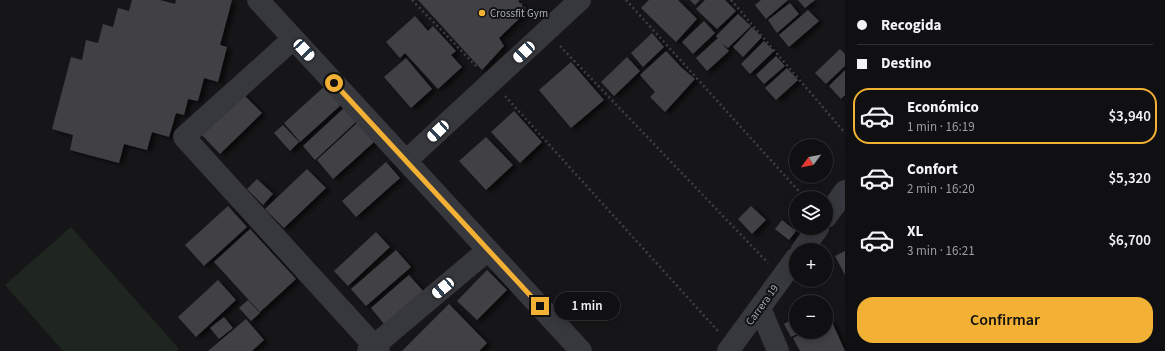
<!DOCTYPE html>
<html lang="es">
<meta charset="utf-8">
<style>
:root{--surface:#101012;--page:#19191b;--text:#f1f3f6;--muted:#9c9d9f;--line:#303032;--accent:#f2b134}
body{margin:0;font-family:"Source Sans 3",sans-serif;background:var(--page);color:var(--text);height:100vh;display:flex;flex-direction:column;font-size:15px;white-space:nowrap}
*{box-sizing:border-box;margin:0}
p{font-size:13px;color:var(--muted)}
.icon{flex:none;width:22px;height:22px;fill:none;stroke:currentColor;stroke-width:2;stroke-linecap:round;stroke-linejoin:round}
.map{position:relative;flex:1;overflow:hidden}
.drawer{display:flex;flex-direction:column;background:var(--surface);width:320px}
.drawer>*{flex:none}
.top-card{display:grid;align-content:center;height:88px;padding:0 12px;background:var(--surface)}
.needle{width:26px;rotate:238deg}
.controls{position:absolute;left:789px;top:139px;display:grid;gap:8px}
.controls a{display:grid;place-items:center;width:44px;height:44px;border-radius:50%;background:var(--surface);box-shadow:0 2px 10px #0003,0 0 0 1px var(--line);font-size:20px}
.end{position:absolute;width:18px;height:18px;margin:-9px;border:5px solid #f2b134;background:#111;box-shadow:0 0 0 2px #111}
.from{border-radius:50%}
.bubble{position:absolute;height:28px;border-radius:14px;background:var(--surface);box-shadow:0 2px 10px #0003,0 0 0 1px var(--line);font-size:13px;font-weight:600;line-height:28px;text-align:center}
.car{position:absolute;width:12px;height:24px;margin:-12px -6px;border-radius:5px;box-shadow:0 0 3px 1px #0007;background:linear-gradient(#fff 24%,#345 0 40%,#fff 0 76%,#345 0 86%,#fff 0)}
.top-card b{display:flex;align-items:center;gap:14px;height:38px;font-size:15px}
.top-card b+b{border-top:1px solid var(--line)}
.top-card i{width:10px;height:10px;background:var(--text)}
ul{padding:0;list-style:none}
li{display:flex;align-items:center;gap:12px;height:56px;margin:0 8px 6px;padding:0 4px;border:2px solid transparent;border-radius:16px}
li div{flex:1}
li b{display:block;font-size:15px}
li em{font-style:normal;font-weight:600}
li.on{border-color:var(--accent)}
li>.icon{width:36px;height:36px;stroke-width:1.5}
.button{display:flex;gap:8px;margin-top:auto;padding:8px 12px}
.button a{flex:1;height:46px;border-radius:16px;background:var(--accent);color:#111;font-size:16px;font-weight:600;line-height:46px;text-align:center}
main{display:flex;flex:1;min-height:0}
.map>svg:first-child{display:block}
.green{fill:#1e261f}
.building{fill:#404145;filter:url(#shadow)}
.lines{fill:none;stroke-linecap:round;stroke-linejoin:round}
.path{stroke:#3d3f44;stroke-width:2.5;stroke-dasharray:2 3;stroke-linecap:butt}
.street{stroke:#37383d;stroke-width:22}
.route{stroke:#f2b134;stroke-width:5}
.poi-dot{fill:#f2b134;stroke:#111113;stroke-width:1.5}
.labels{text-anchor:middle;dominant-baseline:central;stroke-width:4;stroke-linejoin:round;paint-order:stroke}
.poi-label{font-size:11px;fill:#a8adb8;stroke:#111113;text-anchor:start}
.street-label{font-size:11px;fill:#a8adb8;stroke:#111113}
</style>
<main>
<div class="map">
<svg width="845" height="351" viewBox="0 0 845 351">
<defs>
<filter id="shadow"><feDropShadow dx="4.5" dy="2.5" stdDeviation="2" flood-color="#0009"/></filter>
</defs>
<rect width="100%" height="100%" fill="#161618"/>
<path class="green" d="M71,227L179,349L177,351H63L5,285Z"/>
<path class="building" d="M132,0H160L175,4L176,0H232L220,45L227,47L218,82L204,78L198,101L188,99L184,115L176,113L169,137L152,132L147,150L124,144L119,163L70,150L73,135L52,129L71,57L82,60L86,40L98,43L103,24L113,27L118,8L129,11Z
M418,0H517L527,11L499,38L504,46L482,70Z
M649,0H678L697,19L676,42L641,8Z
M690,0H700L695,5Z
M705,0H725L736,11L717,29L696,9Z
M761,0H788L766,19L755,5Z
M798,0H815L805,8Z
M790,3L799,14L777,33L768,20Z
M808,10L819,21L789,47L779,35Z
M738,14L751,26L728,48L721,43L729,51L707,71L696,58L718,38L716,36Z
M415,16L428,31L433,26L456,51L451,55L462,67L438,89L405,53L400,58L386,42Z
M704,21L715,33L693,54L682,42Z
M752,27L762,37L743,57L733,47Z
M652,33L664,47L643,67L631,53Z
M764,41L774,51L750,74L741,64Z
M840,49L845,54V66L826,84L815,73Z
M666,51L682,68L695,79L665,112L650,97L655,92L640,75Z
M776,56L785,66L764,84L756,75Z
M627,57L640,71L614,96L601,82Z
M406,58L432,89L411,108L384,77Z
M571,62L604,100L571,128L539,90Z
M787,68L798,80L776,100L765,88Z
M845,70V95L841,99L829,86Z
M326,85L342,104L300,142L284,123Z
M241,92L262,113L220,154L200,133Z
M344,108L356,122L315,160L303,146Z
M514,111L542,142L520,163L491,132Z
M357,123L374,142L333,179L317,160Z
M283,125L299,142L290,151L274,133Z
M486,137L513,165L486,190L459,161Z
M386,162L400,178L356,217L342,201Z
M307,169L326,188L284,228L265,209Z
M257,179L273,194L263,205L247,189Z
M228,206L247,227L204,266L185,245Z
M751,206L766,220L752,234L738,219Z
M782,220L796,231L789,240L775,229Z
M250,229L296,279L260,312L214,262Z
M376,232L390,247L348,286L334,271Z
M396,250L411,267L366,306L351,289Z
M845,251V275L835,256Z
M487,270L507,290L477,320L457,301Z
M409,275L424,292L385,325L371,308Z
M218,280L236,300L196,337L178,317Z
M248,300L260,313L251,321L239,308Z
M449,304L487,343L479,351H402Z
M224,317L233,328L219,339L210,328Z
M796,317V332H801L791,337L784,324Z
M246,319L264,340L252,351H208Z
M831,320L845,351H800L793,338L805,332H826V322Z"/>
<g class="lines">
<path class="path" d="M412,0L477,67
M517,0L533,17
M626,0L805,198
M731,0L845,133
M560,46L768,263
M505,96L718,331"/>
<path class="street" d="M258,0L581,351
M293,39L184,137L379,351
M406,161L580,0
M826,217L845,191
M802,250L818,228
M760,308L778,351
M368,351L488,250
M728,351L796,258"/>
</g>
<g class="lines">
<path class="route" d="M334,83L540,306"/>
</g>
<circle class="poi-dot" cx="482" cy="13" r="4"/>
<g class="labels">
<g class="poi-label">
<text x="490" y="13">Crossfit Gym</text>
</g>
<g class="street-label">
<text transform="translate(762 305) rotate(-54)">Carrera 19</text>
</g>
</g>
</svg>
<div class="controls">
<a><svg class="needle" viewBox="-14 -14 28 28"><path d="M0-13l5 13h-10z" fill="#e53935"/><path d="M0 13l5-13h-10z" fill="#9c9d9f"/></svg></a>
<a><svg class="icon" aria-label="layers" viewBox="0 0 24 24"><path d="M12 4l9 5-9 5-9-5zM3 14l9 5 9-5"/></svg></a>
<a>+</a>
<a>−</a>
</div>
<i class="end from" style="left:334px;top:83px"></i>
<i class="end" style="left:540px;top:306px"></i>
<div class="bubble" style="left:554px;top:292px;width:66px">1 min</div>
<i class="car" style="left:304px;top:50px;rotate:137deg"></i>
<i class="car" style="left:524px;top:52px;rotate:227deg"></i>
<i class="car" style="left:438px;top:131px;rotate:227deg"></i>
<i class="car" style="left:443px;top:288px;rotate:230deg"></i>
</div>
<section class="drawer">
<div class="top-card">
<b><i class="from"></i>Recogida</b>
<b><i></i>Destino</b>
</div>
<ul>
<li class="on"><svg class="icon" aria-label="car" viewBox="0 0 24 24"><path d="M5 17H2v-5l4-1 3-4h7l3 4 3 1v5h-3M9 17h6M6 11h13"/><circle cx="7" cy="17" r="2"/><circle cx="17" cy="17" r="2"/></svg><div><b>Económico</b><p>1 min · 16:19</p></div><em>$3,940</em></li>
<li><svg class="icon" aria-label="car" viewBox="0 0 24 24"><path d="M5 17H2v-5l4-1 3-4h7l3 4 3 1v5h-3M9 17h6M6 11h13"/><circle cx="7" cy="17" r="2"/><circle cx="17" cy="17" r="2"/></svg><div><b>Confort</b><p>2 min · 16:20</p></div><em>$5,320</em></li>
<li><svg class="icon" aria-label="car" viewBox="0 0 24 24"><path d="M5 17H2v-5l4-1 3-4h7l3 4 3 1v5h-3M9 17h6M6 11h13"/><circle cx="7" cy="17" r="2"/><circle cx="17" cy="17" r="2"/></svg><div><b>XL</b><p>3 min · 16:21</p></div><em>$6,700</em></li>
</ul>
<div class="button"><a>Confirmar</a></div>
</section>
</main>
